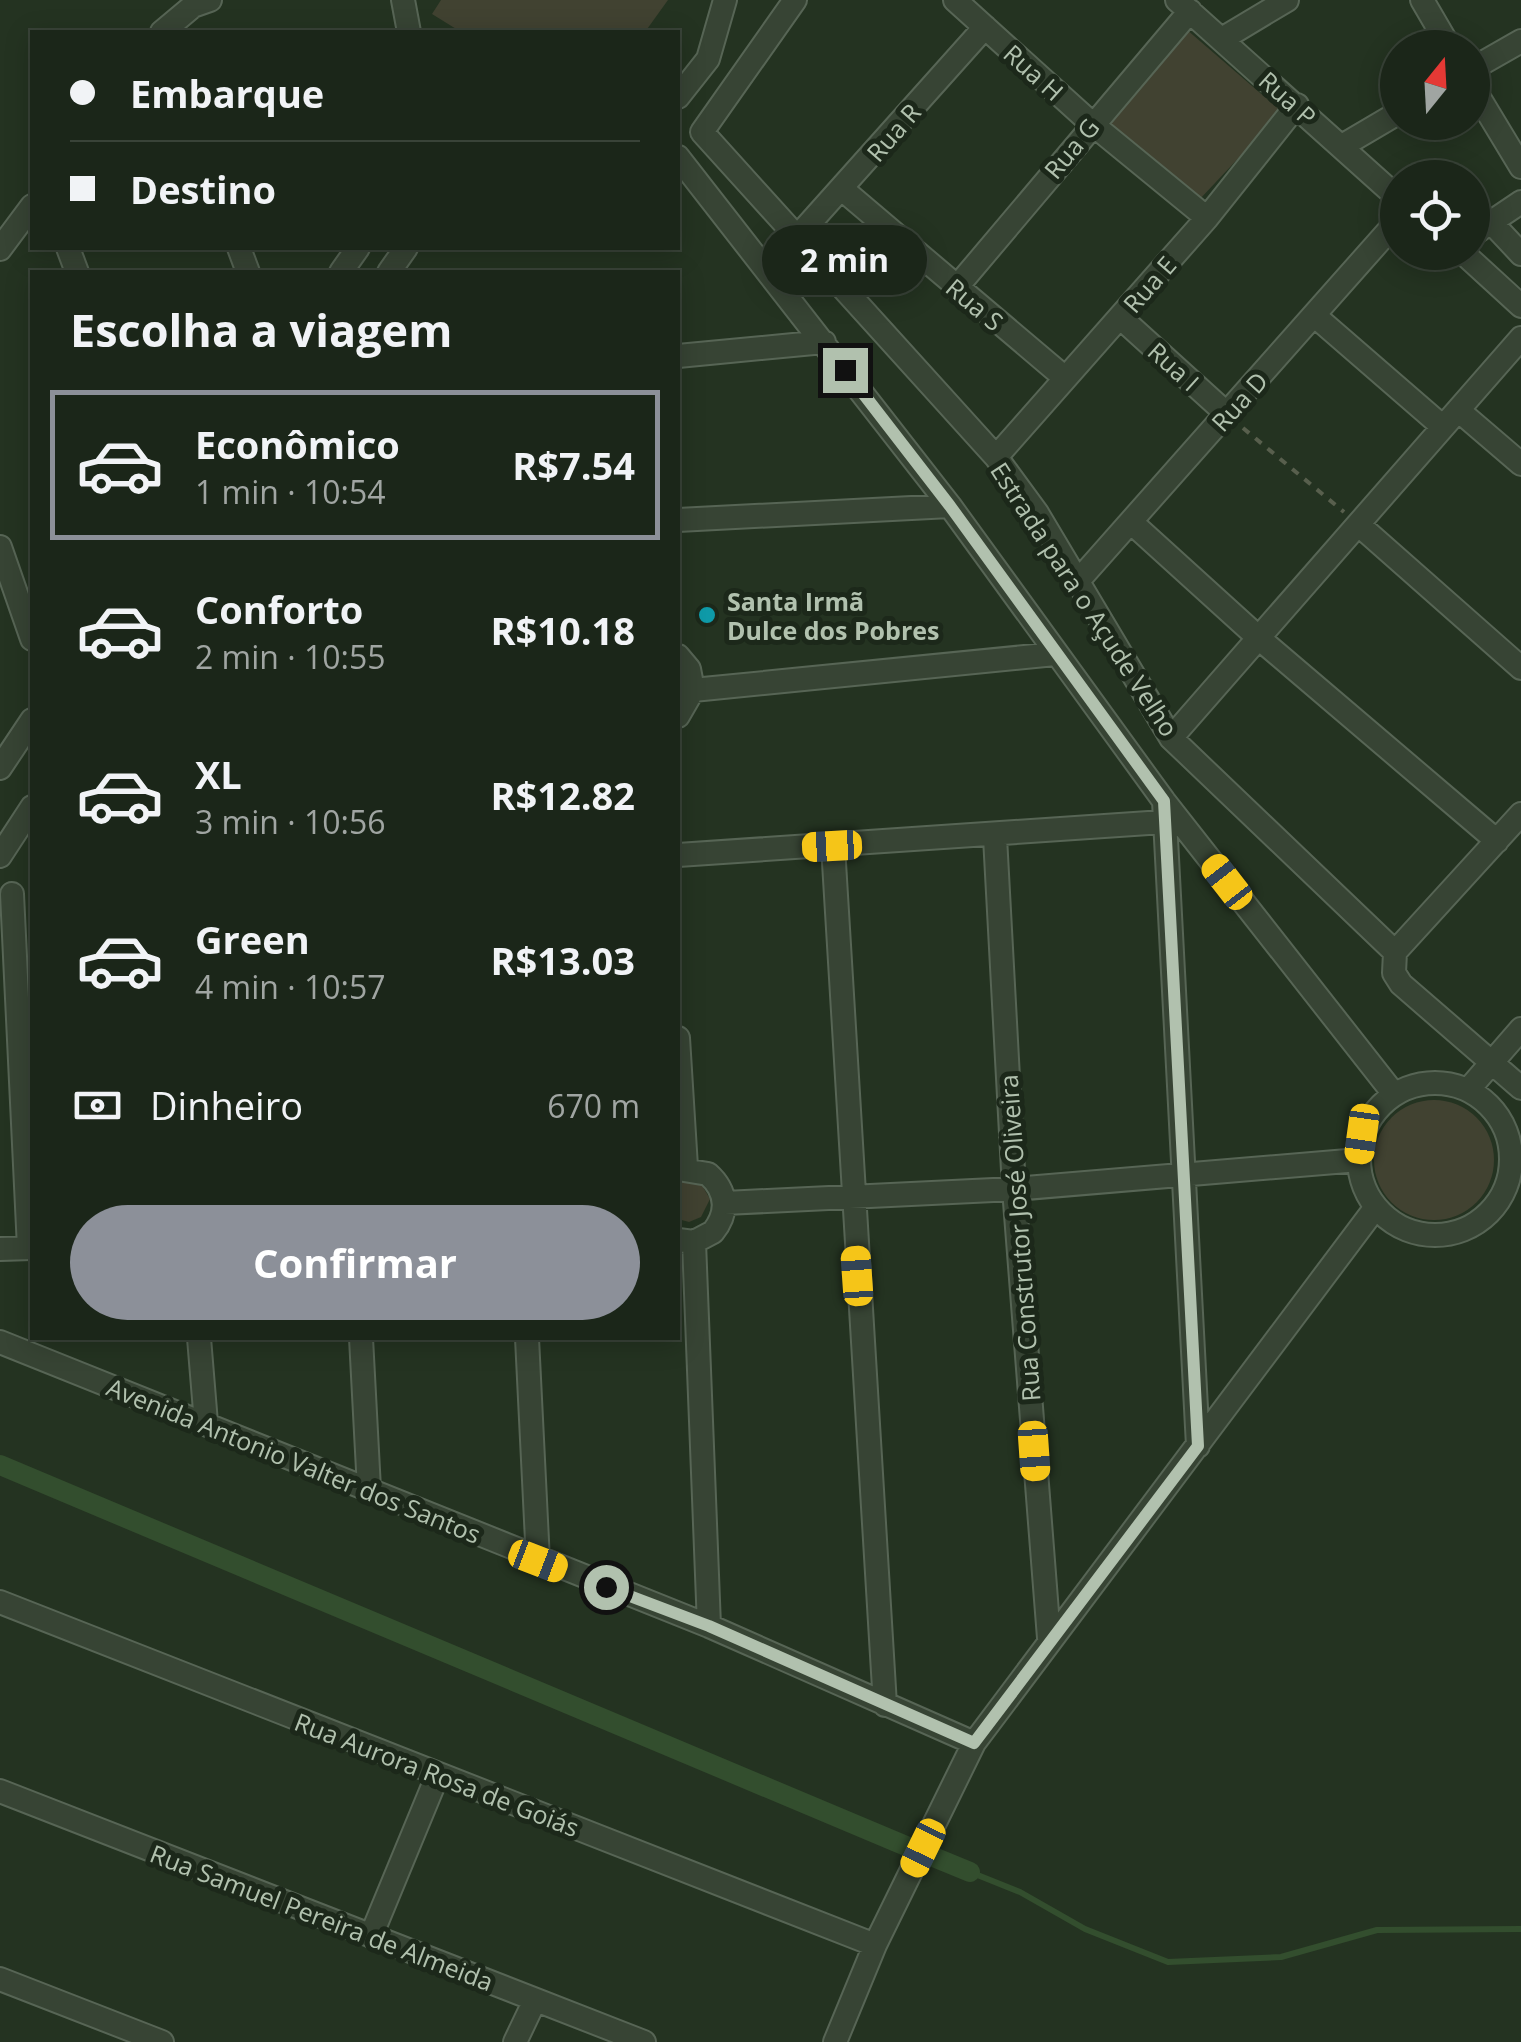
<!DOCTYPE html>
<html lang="pt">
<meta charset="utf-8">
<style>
:root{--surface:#1b2619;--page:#242e22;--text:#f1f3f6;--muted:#a0a5a2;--line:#394338;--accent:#8c9099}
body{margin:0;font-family:"Open Sans",sans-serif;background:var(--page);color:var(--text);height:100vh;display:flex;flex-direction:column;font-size:38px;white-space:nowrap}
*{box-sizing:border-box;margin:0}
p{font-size:32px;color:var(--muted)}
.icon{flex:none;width:55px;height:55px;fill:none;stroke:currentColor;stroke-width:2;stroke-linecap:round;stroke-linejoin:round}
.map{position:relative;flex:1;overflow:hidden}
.panel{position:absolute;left:30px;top:270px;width:650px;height:1070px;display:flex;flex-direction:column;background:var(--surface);border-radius:0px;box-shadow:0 5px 25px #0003,0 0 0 2px var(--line)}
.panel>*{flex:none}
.banner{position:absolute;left:30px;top:30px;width:650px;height:220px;border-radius:0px;box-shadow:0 5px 25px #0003,0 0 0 2px var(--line);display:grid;align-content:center;height:220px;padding:0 40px;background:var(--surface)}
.needle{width:65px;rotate:18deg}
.buttons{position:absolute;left:1380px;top:30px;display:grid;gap:20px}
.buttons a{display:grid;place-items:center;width:110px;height:110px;border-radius:50%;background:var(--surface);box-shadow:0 5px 25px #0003,0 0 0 2px var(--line);font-size:50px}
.end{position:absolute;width:45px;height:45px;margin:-22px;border:12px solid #b1c1ae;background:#111;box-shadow:0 0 0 5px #111}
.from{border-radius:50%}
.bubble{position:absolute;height:70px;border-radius:35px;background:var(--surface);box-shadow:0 5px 25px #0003,0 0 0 2px var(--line);font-size:32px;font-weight:700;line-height:70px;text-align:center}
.car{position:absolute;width:30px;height:60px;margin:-30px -15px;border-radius:12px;box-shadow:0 0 8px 2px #0007;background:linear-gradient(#f5c518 24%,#345 0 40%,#f5c518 0 76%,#345 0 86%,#f5c518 0)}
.banner b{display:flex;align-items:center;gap:35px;height:95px;font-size:38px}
.banner b+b{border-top:2px solid var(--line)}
.banner i{width:25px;height:25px;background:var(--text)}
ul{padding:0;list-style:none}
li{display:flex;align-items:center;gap:30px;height:150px;margin:0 20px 15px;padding:0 20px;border:5px solid transparent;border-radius:0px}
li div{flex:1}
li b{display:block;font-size:38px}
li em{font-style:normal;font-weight:700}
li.on{border-color:var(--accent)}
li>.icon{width:90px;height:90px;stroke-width:1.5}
h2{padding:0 40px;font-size:45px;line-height:120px}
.pay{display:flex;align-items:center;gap:25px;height:110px;padding:0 40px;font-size:38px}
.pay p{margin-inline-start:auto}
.primary-button{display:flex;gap:20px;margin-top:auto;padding:20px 40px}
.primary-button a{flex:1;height:115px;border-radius:60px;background:var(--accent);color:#fff;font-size:40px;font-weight:700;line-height:115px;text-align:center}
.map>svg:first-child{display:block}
.green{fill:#414231}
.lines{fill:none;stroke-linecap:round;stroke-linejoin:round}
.stream{stroke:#334e2e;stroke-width:6}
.canal{stroke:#334e2e;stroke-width:20}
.minor-casing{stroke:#576555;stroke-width:26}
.path{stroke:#585f4d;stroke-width:4;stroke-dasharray:8 8;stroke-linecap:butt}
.minor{stroke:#374434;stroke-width:22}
.route{stroke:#b1c1ae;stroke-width:12}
.culture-dot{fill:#0f9aa8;stroke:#1c281a;stroke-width:4}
.labels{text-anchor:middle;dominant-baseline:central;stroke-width:10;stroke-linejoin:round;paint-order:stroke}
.street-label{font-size:25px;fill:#b1c1ae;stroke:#1c281a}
.poi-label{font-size:25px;font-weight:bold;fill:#b1c1ae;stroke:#1c281a;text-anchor:start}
</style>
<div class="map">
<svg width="1521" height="2042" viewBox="0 0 1521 2042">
<rect width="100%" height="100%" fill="#243321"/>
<path class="green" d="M441,0H668L645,32H461L432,14Z
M1186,29L1282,112L1199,200L1106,122Z
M1374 1160a60 60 0 1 1 120 0a60 60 0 1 1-120 0Z
M685,1178L700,1182L710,1199L701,1217L689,1222L678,1219V1181Z"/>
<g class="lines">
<path class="stream" d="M970,1872L1020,1892L1085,1929L1168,1962L1281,1957L1377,1930L1521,1929"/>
<path class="canal" d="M0,1465L906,1846
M936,1858L970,1872"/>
<defs>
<path id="minor" d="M403,0L409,32
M795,0L702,132L996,457L1037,513L1171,738L1395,952L1394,973L1401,984L1521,1088
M955,0L1091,123L1207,218
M1177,0L1398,198
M1422,0L1450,48
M162,32L193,6L210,0
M1222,39L1287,0
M1472,69L1521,41
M1472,86L1521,167
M678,97L708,59L725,0
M1342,146L1398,113
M678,157L950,506L1164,801L1394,1094
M842,189L1065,378
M1491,222L1521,254
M799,235L985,27
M1472,235L1521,202
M68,248L77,272
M239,248L248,272
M0,249L32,206
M1462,252L1521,306
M341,272L358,248
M389,272L406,248
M956,288L1190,11
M1315,316L1443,427
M1120,317L1227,414
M678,356L824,342
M1458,410L1521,464
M996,457L1207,218L1297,105
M678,520L950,506
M1132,523L1261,640L1497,841
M1359,525L1521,668
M0,547L32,639
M1078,581L1398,220
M678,656L689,669L693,690L678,716
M693,690L1055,654
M1171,738L1521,338
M0,768L32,720
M1164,801L1198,1446
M995,837L1014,1189L1049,1638
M833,846L885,1705
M678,855L1178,821
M0,856L32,807
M12,894L29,1248
M1395,952L1521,814
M678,1038L686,1167
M1359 1159a76 76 0 1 1 152 0a76 76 0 1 1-152 0Z
M1468,1090L1521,1029
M678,1169L708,1174C727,1191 729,1212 713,1232L694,1242L678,1240
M725,1203L1014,1189L1359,1160
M694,1242L709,1626
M0,1249L32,1248
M199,1338L206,1423
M361,1338L369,1489
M527,1338L538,1561
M0,1342L709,1626L974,1743
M0,1602L875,1945
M0,1791L644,2042
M371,1936L438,1774
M0,1979L162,2042
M515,2042L535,2000
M835,2042L875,1945L974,1743L1376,1207"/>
</defs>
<use href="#minor" class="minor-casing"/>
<path class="path" d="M1243,428L1344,512"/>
<use href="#minor" class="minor"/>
</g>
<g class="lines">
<path class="route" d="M606,1587L709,1626L974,1743L1198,1446L1164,801L950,506L845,370"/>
</g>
<circle class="culture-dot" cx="707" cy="615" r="10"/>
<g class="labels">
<g class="street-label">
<text transform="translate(1034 72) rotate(42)">Rua H</text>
<text transform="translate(1288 98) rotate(42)">Rua P</text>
<text transform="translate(893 132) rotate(-49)">Rua R</text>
<text transform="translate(1071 148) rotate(-50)">Rua G</text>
<text transform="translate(1149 284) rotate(-49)">Rua E</text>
<text transform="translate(975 304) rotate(40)">Rua S</text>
<text transform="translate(1174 366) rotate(42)">Rua I</text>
<text transform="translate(1239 401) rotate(-48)">Rua D</text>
<text transform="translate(1085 599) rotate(57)">Estrada para o Açude Velho</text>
<text transform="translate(1019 1238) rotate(-94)">Rua Construtor José Oliveira</text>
<text transform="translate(294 1460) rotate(22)">Avenida Antonio Valter dos Santos</text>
<text transform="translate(437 1774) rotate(21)">Rua Aurora Rosa de Goiás</text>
<text transform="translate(322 1917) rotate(21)">Rua Samuel Pereira de Almeida</text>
</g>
<g class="poi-label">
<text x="727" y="601">Santa Irmã<tspan x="727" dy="29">Dulce dos Pobres</tspan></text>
</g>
</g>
</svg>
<div class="buttons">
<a><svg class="needle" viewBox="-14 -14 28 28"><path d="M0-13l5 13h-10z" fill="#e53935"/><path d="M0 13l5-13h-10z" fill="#a0a5a2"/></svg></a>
<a><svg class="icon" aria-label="locate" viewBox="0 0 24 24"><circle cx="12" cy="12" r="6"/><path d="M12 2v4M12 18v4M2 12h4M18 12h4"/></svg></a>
</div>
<i class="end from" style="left:606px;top:1587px"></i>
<i class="end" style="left:845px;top:370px"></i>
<div class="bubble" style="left:762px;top:225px;width:165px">2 min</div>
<i class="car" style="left:832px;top:846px;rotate:267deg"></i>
<i class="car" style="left:1227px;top:882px;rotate:322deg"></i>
<i class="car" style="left:1362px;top:1134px;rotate:188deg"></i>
<i class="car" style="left:857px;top:1276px;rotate:356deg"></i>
<i class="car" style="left:1034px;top:1451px;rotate:176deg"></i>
<i class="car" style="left:538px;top:1561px;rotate:111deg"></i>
<i class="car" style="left:923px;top:1848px;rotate:206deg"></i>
<div class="banner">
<b><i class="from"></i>Embarque</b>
<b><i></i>Destino</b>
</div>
<section class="panel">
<h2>Escolha a viagem</h2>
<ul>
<li class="on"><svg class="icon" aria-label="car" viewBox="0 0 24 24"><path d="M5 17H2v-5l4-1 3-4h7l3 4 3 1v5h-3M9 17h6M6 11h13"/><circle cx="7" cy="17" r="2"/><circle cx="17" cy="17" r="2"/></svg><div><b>Econômico</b><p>1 min · 10:54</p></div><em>R$7.54</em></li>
<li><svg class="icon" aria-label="car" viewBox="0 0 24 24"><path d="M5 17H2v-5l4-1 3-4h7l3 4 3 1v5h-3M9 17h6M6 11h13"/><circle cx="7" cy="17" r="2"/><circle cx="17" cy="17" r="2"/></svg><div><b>Conforto</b><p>2 min · 10:55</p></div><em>R$10.18</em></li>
<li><svg class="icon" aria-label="car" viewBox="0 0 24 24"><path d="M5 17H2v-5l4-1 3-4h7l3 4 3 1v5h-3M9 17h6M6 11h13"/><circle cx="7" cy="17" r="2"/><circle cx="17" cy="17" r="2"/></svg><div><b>XL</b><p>3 min · 10:56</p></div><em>R$12.82</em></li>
<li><svg class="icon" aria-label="car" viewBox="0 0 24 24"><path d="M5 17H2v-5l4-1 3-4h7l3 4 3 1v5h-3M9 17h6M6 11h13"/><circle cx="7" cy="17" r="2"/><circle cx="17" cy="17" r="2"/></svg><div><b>Green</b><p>4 min · 10:57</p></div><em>R$13.03</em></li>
</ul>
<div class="pay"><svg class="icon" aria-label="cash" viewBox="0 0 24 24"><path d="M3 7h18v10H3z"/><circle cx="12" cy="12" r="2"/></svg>Dinheiro<p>670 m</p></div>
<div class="primary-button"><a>Confirmar</a></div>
</section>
</div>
